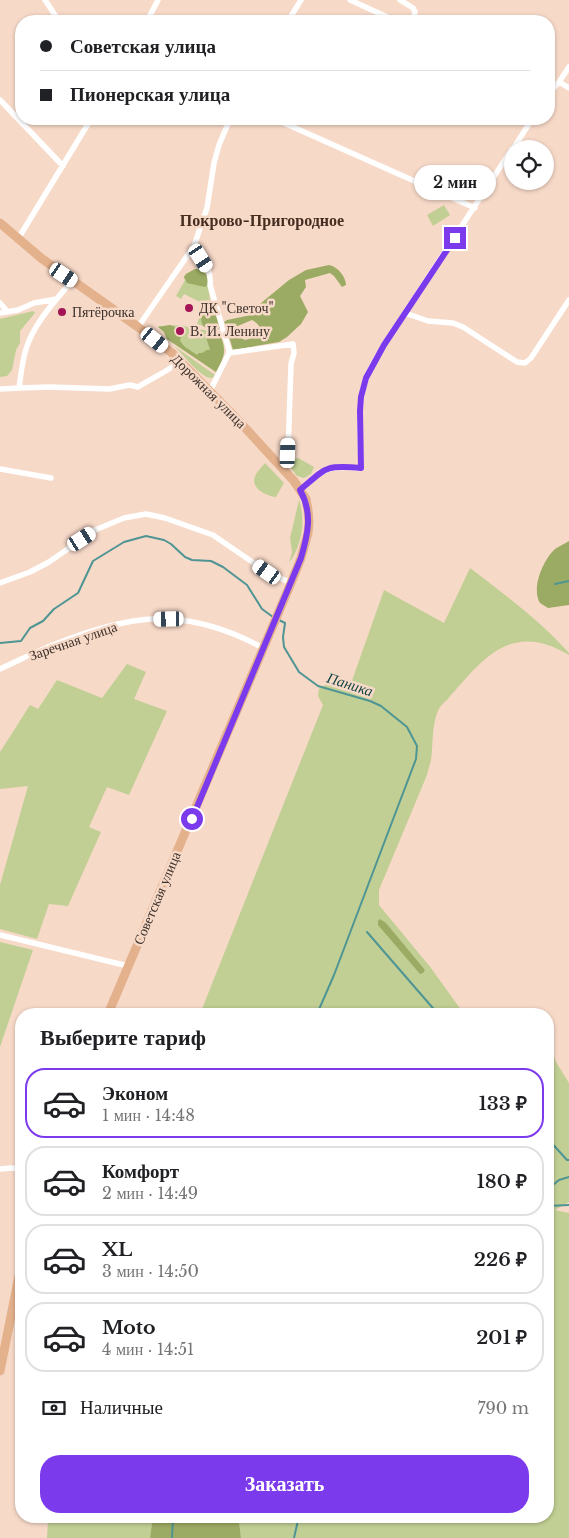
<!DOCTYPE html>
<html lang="ru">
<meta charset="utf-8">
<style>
:root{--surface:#fff;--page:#f6f6f6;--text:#202124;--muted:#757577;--line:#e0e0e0;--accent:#7c3aed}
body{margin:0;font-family:"Libre Baskerville",serif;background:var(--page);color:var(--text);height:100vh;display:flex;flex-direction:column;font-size:19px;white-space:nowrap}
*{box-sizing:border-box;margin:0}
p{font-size:16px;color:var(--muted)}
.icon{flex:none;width:28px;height:28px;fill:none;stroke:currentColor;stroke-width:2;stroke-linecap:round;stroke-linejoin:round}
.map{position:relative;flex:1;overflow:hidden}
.details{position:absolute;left:15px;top:1008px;width:539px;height:515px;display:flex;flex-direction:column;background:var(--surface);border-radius:20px;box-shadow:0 1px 4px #0004}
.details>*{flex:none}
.top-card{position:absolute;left:15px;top:15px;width:540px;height:110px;border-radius:20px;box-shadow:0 1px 4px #0004;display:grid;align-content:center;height:110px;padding:0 25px;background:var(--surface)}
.controls{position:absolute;left:504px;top:140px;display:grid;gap:10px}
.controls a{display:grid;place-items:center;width:50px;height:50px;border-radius:50%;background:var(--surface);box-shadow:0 1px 4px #0004;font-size:25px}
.end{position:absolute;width:22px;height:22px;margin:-11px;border:6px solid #7c3aed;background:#fff;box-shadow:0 0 0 2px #fff}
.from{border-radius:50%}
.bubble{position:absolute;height:35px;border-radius:18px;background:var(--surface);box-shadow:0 1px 4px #0004;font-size:16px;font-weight:600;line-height:35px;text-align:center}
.car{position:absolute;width:15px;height:30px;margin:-15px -8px;border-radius:6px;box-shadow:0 0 4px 1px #0007;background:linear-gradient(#fff 24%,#345 0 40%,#fff 0 76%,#345 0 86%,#fff 0)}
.top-card b{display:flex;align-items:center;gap:18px;height:48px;font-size:19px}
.top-card b+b{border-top:1px solid var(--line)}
.top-card i{width:12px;height:12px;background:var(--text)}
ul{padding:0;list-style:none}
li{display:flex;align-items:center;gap:15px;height:70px;margin:0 10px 8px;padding:0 15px;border:2px solid var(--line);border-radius:20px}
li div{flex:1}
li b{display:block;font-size:19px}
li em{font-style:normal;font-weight:600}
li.current{border-color:var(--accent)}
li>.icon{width:45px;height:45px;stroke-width:1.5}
h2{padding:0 25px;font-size:22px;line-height:60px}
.pay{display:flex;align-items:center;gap:12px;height:55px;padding:0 25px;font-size:19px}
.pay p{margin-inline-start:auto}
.action{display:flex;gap:10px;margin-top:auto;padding:10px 25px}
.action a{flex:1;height:58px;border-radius:20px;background:var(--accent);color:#fff;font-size:20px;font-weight:600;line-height:58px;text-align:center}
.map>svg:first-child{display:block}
.green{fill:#c1cf94}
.forest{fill:#9cab63}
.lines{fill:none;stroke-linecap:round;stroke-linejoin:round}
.stream{stroke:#4e9594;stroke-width:2}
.street{stroke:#fff;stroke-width:5.5}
.primary{stroke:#e4b18d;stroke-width:9}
.route{stroke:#7c3aed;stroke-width:6}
.poi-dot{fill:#a41558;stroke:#f7d9c8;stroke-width:2}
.labels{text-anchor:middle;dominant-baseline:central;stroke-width:5;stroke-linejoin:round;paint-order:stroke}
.poi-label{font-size:14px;fill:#3d312a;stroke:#f7d9c8;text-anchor:start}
.street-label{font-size:14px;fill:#3d312a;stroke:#f7d9c8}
.water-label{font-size:15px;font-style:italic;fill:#134444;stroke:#f7d9c8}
.quarter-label{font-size:16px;font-weight:bold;fill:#452d20;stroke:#f7d9c8}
</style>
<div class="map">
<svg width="569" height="1538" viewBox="0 0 569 1538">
<rect width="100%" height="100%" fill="#f7d9c8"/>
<path class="green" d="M444,205L450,215L433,226L427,215Z
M195,269H200L206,273L210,301L219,329L217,330L197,324L204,304L184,294L181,299L176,296L185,280L184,277L186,274Z
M33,311L35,313L20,331V343L16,350L12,370L7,376L0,377V319Z
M179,325L219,333C228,351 224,355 216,372L167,339L164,332L158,327L159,326Z
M174,346L215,375L212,378C201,379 183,354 174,346Z
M298,458L314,467L311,474L304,478L297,476L288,464L291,460Z
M265,463L284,483L276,497C268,496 255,491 254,481C254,474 261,468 265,463Z
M299,500C306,520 302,546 289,563L292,552L290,538Z
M470,568C504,594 540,620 569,653V655C511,620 483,659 447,700C430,711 434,742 431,760C430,765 428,770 427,775L379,890V905L431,968L464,1014H200L323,705L318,696L319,689L325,685L349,689L384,590L444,623Z
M127,664L146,672L134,699L167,711L129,795L107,787L89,827L101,832L68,906L49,904L37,939L0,929V885L28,786L0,789V752L30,705L38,709L57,680L102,698Z
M0,942L33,950L0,1047Z
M548,1039L556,1062L569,1083V1202L555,1210L569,1213V1538H241L239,1521L232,1516H548Z
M50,1516H153L150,1538H47L48,1520Z"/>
<path class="forest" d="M329,265C338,267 346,277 346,285L342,287L334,276L330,273L305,280L306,287L300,296L308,312L301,324L287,337L279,342L233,350L230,340L227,334L228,331L245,340L259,336C262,328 259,324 252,320L233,328L226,325L224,322L227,320L256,314L255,308L289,280L306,270Z
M195,269H200C207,273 208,277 209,284L205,287L187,283L184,277L186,274Z
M207,301H210L221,327L217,330L204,327C198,319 203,308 207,301Z
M170,325L175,327L181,336L180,341L185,347L197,355L199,353H202L207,350H210L206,337L214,335L216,332L219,333C227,350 225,356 216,372L167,339L164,332L158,327Z
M569,541V605L548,608L540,603C531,588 543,560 555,549C559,546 565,544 569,541Z
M380,919L386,923L425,970L423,973L420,974L378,925V921Z
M153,1516H232L239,1521L241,1538H150Z"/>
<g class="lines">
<path class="stream" d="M555,584L569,581
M279,620L285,623L283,637L284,647L299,672L318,686L370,701L381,706L407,727L417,746L416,759L392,822L334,975L317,1014
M0,643L21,641L30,628L43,621L54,609L78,593L93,561L124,542L146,536L164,540L171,544L185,557L192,560L211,561L223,567L247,585L262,609L273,617
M367,932L438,1014
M548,1139L567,1160H569
M548,1189L559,1180L569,1177
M548,1206L569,1205
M172,1538L173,1516
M294,1538L299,1516"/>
<path class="street" d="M45,0L59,21
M350,0L396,21
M400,0L413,8L415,12L413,21
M147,21L158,0
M288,21L301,0
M559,82L569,88
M549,93L559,82L569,67
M0,100L63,166
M275,119L475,208
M513,149L532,119
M18,239L91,119
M194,246C202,259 212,269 210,285L229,350V353L210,391
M0,303L7,311
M0,313L18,310L34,303L57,299
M405,313L428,321L453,323L463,327L517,362L525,363L531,358L569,300
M138,327L194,246L207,208L214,163L219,145L230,119
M229,353L293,344L294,353L291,364L288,453L279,463
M19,388L49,387L109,389L130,385L138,387C152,378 167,372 180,361
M0,389L19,388C21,375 22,362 26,349C34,323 55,301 72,281
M0,469L51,478
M300,490C327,467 325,466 361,468C361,439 356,407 366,379C370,367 378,356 384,345L512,149
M0,583L30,572L49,562L95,530L124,518L146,514L165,518L213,535L267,572L291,583
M0,669C11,664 21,659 32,654C70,637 127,616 169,619C202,621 234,632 263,648
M0,935L128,966
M0,1169L11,1168L21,1169"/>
<path class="primary" d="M0,223L41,258L138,327L172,353L236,418L294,481L306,499L308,510L309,522L308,533L301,558L291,583L108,1014
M0,1371L21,1266"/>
</g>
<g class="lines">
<path class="route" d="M192,819L301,558C308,534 313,513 300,490C327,467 325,465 361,468L360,411L361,397L366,378L384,345L455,238"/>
</g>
<g class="poi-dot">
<circle cx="189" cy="308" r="5"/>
<circle cx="62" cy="312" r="5"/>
<circle cx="180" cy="331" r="5"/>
</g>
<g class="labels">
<g class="poi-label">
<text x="199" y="308">ДК "Светоч"</text>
<text x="72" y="312">Пятёрочка</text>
<text x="190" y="331">В. И. Ленину</text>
</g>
<g class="street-label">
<text transform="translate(209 391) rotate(45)">Дорожная улица</text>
<text transform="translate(73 641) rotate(-19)">Заречная улица</text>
<text transform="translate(157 898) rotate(-67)">Советская улица</text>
</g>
<g class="water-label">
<text transform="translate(350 684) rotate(18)">Паника</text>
</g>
<g class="quarter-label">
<text x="262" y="220">Покрово-Пригородное</text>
</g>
</g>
</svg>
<div class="controls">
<a><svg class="icon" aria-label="locate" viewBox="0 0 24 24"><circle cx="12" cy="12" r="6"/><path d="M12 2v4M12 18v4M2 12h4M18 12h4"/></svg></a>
</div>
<i class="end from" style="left:192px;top:819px"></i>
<i class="end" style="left:455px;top:238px"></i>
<div class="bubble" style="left:414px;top:165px;width:82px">2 мин</div>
<i class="car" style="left:201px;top:258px;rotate:147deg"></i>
<i class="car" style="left:64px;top:275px;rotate:124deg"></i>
<i class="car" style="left:155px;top:340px;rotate:129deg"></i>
<i class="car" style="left:288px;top:453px;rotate:2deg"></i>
<i class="car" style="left:82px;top:539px;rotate:57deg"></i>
<i class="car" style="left:267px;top:572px;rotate:305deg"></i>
<i class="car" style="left:169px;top:619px;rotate:269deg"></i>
<div class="top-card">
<b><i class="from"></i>Советская улица</b>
<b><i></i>Пионерская улица</b>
</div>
<section class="details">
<h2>Выберите тариф</h2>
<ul>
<li class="current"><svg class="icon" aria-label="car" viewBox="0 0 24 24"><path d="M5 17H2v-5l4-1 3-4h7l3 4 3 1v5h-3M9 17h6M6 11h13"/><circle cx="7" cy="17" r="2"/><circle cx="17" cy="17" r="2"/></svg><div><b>Эконом</b><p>1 мин · 14:48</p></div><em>133 ₽</em></li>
<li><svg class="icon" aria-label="car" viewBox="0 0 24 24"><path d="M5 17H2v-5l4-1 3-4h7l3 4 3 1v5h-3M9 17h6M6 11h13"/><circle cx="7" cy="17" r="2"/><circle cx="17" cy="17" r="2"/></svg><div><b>Комфорт</b><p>2 мин · 14:49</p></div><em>180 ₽</em></li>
<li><svg class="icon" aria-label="car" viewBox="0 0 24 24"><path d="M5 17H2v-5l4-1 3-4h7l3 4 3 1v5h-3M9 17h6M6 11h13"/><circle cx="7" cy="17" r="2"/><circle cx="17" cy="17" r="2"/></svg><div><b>XL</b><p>3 мин · 14:50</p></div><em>226 ₽</em></li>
<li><svg class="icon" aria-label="car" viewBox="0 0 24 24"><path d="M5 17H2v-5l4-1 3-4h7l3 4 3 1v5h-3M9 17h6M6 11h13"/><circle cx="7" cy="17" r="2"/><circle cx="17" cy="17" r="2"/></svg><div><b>Moto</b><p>4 мин · 14:51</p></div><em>201 ₽</em></li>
</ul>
<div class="pay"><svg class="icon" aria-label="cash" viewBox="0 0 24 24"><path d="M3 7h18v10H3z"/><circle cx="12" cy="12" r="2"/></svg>Наличные<p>790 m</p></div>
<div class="action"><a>Заказать</a></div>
</section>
</div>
